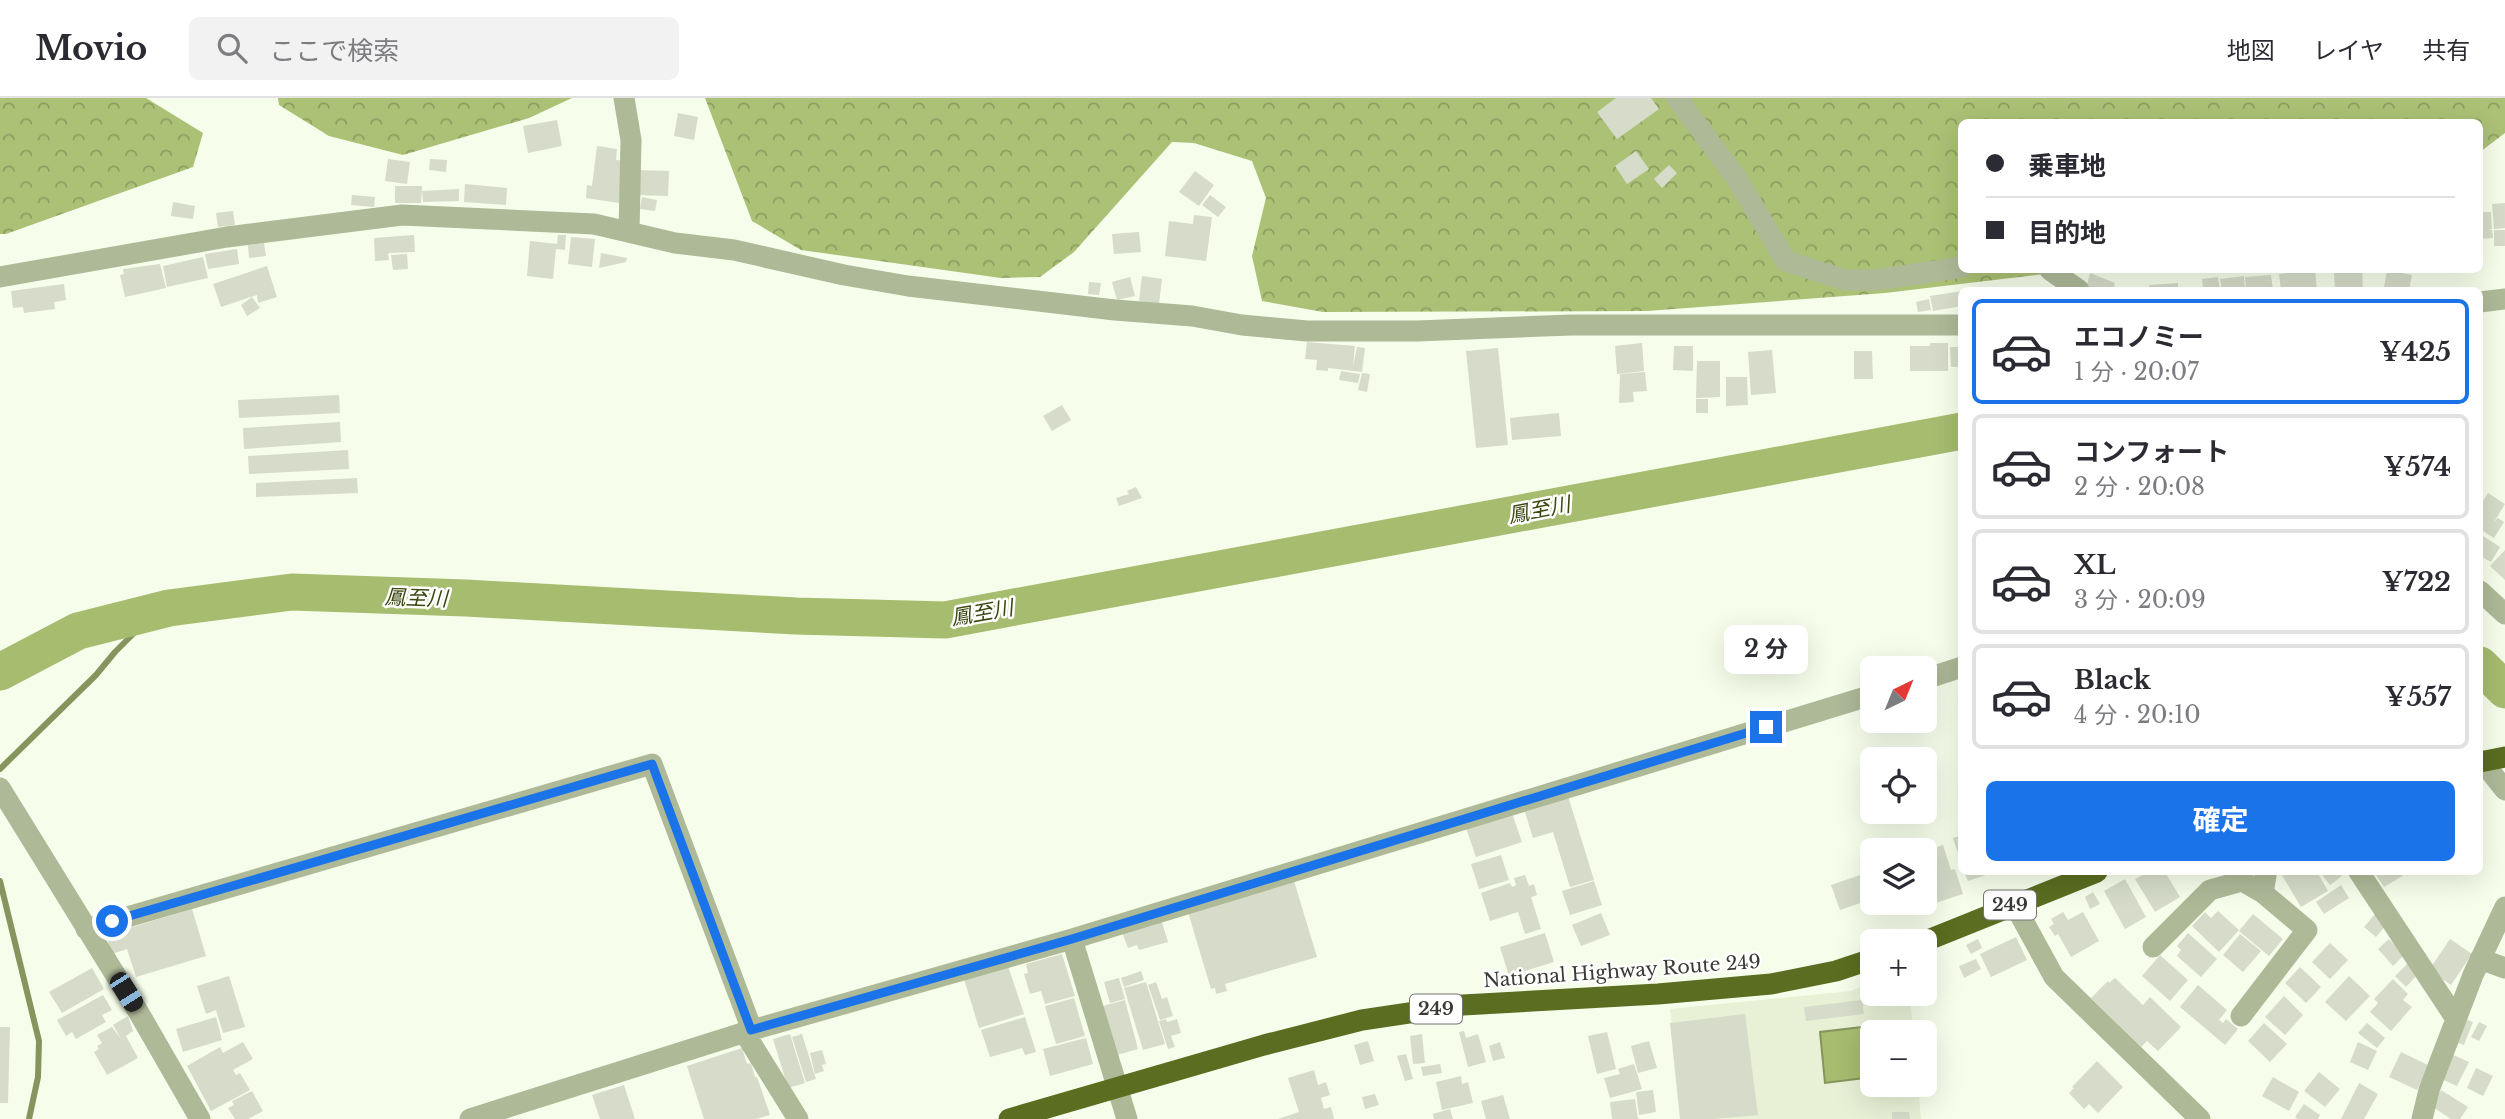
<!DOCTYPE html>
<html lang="ja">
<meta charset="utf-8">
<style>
:root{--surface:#fff;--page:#f2f2f3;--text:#2b2b33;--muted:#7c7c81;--line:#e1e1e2;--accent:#1a73e8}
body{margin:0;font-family:"Libre Baskerville","Noto Sans JP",serif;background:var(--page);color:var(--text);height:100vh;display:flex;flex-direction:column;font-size:26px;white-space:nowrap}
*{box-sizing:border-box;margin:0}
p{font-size:23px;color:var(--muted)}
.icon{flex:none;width:38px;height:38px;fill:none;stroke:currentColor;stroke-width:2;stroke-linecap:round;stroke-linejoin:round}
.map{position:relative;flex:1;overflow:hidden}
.drawer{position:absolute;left:1958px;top:189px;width:525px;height:588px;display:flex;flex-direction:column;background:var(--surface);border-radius:10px;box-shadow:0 7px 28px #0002}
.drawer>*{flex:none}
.banner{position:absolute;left:1958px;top:21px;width:525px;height:154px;border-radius:10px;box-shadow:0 7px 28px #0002;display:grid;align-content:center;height:154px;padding:0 28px;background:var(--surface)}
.needle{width:46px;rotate:43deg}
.buttons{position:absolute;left:1860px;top:558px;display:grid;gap:14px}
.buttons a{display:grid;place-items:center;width:77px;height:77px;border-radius:10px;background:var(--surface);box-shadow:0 7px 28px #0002;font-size:35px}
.end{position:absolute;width:32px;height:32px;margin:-16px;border:9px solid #1a73e8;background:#fff;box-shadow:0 0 0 4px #fff}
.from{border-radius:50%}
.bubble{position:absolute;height:49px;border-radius:10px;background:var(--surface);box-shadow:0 7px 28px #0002;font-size:23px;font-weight:700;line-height:49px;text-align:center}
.car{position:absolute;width:21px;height:42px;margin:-21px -10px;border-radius:9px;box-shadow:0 0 5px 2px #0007;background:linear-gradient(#222 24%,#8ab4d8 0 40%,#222 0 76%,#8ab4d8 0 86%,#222 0)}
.banner b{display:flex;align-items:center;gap:24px;height:66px;font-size:26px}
.banner b+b{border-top:2px solid var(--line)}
.banner i{width:18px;height:18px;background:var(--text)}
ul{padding:12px 0 0;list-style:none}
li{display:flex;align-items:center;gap:21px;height:105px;margin:0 14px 10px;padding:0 14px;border:4px solid var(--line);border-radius:10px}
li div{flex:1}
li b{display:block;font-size:26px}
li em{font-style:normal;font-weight:700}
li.active{border-color:var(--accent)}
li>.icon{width:63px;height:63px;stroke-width:1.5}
.action{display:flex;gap:14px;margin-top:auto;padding:14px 28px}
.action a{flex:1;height:80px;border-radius:10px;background:var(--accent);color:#fff;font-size:28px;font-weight:700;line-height:80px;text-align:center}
header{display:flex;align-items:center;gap:42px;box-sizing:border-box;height:98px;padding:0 35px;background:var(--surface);border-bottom:2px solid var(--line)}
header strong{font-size:33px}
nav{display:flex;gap:38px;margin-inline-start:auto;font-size:24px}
.search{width:490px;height:63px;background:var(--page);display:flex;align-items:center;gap:18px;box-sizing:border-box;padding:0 24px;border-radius:10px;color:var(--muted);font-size:26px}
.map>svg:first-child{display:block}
.built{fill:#e8f1d6}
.forest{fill:url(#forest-crowns)}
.water{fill:#a6bc6f;stroke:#85955d;stroke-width:2}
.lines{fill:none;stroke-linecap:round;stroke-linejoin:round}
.stream{stroke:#85955d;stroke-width:6}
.river{stroke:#a6bc6f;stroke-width:37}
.building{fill:#d6dcc9}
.minor{stroke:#aeb998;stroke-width:21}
.highway{stroke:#5a6d20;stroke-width:21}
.route{stroke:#1a73e8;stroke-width:9}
.labels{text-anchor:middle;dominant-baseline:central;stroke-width:5;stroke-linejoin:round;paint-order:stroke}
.shield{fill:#fff;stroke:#747671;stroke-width:2}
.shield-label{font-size:18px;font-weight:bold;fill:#393b34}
.street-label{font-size:19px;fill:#393b34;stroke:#fff}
.water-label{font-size:21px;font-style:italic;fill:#3b4810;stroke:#fff}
</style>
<header>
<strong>Movio</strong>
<div class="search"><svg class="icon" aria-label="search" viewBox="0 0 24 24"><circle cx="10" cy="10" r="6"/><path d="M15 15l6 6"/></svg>ここで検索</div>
<nav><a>地図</a><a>レイヤ</a><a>共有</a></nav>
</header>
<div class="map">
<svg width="2505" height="1021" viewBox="0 0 2505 1021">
<defs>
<pattern id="forest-crowns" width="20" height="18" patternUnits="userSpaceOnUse" patternTransform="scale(1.75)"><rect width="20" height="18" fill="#abc175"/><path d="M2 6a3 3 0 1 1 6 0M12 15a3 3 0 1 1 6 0" fill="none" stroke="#8c9e61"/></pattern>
</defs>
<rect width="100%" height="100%" fill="#f6fdea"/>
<path class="built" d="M1872,884V896H1910L1913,934H1872V987H1918L1921,1021H1682L1670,911L1851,893Z"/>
<path class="forest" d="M0,0H146L203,35L193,69L6,136H0Z
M278,0H572L529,20L403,57L329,38L279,7Z
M705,0H2505V35L2480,54V24H1962V172H2078L1885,195L1647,213L1323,214L1262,203L1252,158L1266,100L1252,63L1194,45L1172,44L1074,154L1040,179L1001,180L801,152L752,123Z"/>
<path class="water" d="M1896,925L1897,934H1872V979L1825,985L1820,934Z"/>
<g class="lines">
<path class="stream" d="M0,671L96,577L115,554L156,513
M0,783L39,943L38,979L29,1021"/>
<path class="river" d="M2480,567L2505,592
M0,574L78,533L169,510L292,494L466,500L796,518L945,522L1962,333"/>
</g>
<path class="building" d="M1616,0H1651L1659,11L1617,41L1597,14Z
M678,15L698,19L694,42L674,38Z
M557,22L562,48L528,55L523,28Z
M597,48L617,51L616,62L625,63L619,105L586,100L587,87L592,88Z
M1636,53L1649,71L1627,86L1615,68Z
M388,61L410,64L407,86L385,83Z
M430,61L447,62L446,74L429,72Z
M1669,67L1677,75L1662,90L1654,81Z
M637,72L669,73L668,98L636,97Z
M1195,73L1214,87L1199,108L1179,94Z
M465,86L507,90L506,107L464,104Z
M395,88H422L421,105H395Z
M459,91V103L423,104L422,93Z
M352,97L375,99L374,109L351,107Z
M1210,97L1226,109L1218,119L1202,107Z
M642,99L657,102L655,113L640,111Z
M173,104L195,108L193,121L171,118Z
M2505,105V130L2494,131L2492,106Z
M233,113L235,127L218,129L216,115Z
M2480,114H2491L2492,131L2488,132H2492L2493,140L2480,141Z
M1194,117L1212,119L1206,163L1165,158L1169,123L1193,126Z
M2494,132H2505V148H2494Z
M1139,134L1141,154L1114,156L1112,136Z
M414,137L415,154L388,155L389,162L375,163L374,140Z
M558,137H566L565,152L556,151L553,181L527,178L530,143L557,146Z
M571,139L595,141L592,169L568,166Z
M264,145L266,158L249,160L248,147Z
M237,151L239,166L208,171L205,156Z
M601,155L627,160L626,164L599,170Z
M407,156L408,171L393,172L391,157Z
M203,159L208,180L167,189L163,168Z
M160,166L166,190L125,199L120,177L124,176L123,171Z
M267,168L277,199L258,205L257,197L221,209L213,186Z
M2315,172L2317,192H2281L2279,176Z
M2387,172L2412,177L2409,192L2384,189Z
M2362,173L2363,190L2335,192L2334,175Z
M2090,175L2115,185L2113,192L2086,191Z
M2271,177L2273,192H2246L2245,179Z
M1142,178L1162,181L1159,206L1139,203Z
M2244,178L2245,192H2222L2220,181Z
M1130,179L1135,198L1117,202L1112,184Z
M2218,179L2220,192H2189V191L2203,189L2202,181Z
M1089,184L1101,185L1099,197L1088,196Z
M2178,185V192H2149V187Z
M64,186L66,202L54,204L55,211L24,215L23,209L13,210L11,193Z
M1995,189H2045V192H1995Z
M1962,193V208L1933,213L1930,198Z
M252,199L260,210L247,218L241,207Z
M1929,201L1931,212L1918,214L1916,204Z
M1307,244L1355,248L1353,268L1357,249L1365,250L1362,274L1328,270V273L1316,272L1317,262L1305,261Z
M1642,245L1644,273L1617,276L1615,248Z
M1930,245H1948V273H1910V248H1930Z
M1674,248H1693V273L1673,272Z
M1950,249H1962V269H1951Z
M1498,250L1508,347L1476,350L1466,253Z
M1772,252L1776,295L1751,297L1748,254Z
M1854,253H1872L1873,281H1854Z
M1697,263H1720V299L1696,300Z
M1341,273L1360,276L1358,285L1339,282Z
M1645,274L1647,293L1633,294L1634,304L1619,305L1620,276Z
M1362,275L1370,276L1367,294L1358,292Z
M1726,279H1747L1748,307L1726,308Z
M339,297L340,315L239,320L238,302Z
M1696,301H1708V315H1696Z
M1062,307L1071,322L1052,333L1043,318Z
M1559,315L1561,338L1512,342L1510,320Z
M340,324L341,344L244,351L243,330Z
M348,352L349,371L249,376L248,358Z
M357,380L358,395L256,399V385Z
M1136,389L1142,400L1119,408L1116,400L1129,396L1127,393Z
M2488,395L2505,406L2494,424L2498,420L2504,424L2494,440L2480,431V408Z
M2480,436L2500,449L2491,464L2480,458Z
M2505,452V482L2490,468Z
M1568,698L1594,782L1570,789L1553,734L1533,740L1524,711Z
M1512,715L1522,744L1476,759L1466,730Z
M1962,737V764H1961L1953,740Z
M1943,747L1951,772L1955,771L1963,796L1932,806L1925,787V753Z
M1501,757L1509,782L1479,791L1471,766Z
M1872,773V801L1840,812L1831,787Z
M1964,774H1995L1968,783Z
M2148,774H2165L2180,799L2155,814L2135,781Z
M2280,774H2317L2328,793L2301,809Z
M2320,774H2339L2342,778L2330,787Z
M2374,774H2409L2384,789Z
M1525,777L1529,788L1534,786L1537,797L1531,799L1541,831L1525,836L1518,814L1490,823L1481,795L1510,785L1512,789L1516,787L1514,780Z
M2125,781L2146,819L2125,831L2104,793Z
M1294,783L1317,859L1225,886L1227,893L1216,896L1215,890L1211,891L1188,814Z
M1594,783L1602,807L1570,817L1562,793Z
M2341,787L2349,800L2324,816L2316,804Z
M2093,794L2100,806L2090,811L2085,799Z
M192,811L206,858L136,879L127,851L112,856L106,837Z
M2218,813L2239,832L2219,854L2192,828L2205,814L2211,820Z
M2063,814L2068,822L2083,814L2099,843L2071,859L2058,836L2055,838L2049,829L2054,826L2051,821Z
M1601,815L1610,837L1581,848L1572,827Z
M2253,816L2283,841L2269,858L2239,833Z
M2375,816L2387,826L2376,839L2364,829Z
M1161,821L1168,844L1139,852L1137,847L1128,850L1122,834Z
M1545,835L1554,864L1509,878L1500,849Z
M2188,835L2217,861L2201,879L2177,858L2181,852L2177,848Z
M2240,836L2261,853L2243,874L2223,857Z
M2016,839L2027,862L1991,879L1980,856Z
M1978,841L1982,850L1971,856L1966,847Z
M2389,841L2404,857L2393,868L2378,851Z
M2450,841L2472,856L2451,887L2429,872Z
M2330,845L2348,862L2330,881L2312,864Z
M1062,856L1075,898L1045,906L1041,893L1030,896L1024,876L1028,875L1026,866Z
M2160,857L2188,882L2170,903L2142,878Z
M1976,861L1981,871L1964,880L1959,868Z
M2408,865L2419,875L2406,889L2395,878Z
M1008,868L1024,916L979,930L964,881Z
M2300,869L2321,889L2306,905L2285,885Z
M92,870L104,891L62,915L49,894Z
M1141,873L1144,882L1124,889L1121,880Z
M229,878L245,929L223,935L216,912L206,916L197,888Z
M2349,878L2370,898L2346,923L2325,904Z
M1119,880L1125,901L1110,905L1104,884Z
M2115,880L2143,907L2150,899L2181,929L2158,953L2147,943L2141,949L2091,900L2108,883L2109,885Z
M2393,881L2408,896L2403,902L2412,909L2391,933L2370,914L2378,905L2374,901Z
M1146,884L1165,946L1143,952L1124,890Z
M1156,884L1162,901L1167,899L1173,918L1160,922L1148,887Z
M2198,887L2227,912L2219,922L2223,925L2226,921L2238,931L2225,947L2180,909Z
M103,897L112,912L102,917L106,924L76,941L72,934L66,938L57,922Z
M2284,898L2303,917L2285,937L2265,919Z
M1074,900L1085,938L1056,946L1045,908Z
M1125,902L1138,951L1113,958L1099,909Z
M1862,902L1864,916L1806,923L1804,909Z
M1745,916L1758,1017L1713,1021H1680L1670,925Z
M128,918L133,933L126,938L138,960L107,977L94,954L99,951L97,948L102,945L97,937L112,929L121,941L113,927Z
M216,919L222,942L183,954L176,931Z
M1025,919L1036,954L1025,957L1022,950L990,959L981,932Z
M2463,920L2473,924L2464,947L2453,943Z
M1166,921L1167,924L1177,921L1181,935L1171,938L1175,949L1168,951L1159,923Z
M2479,924L2487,928L2479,943L2471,939Z
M2264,925L2287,946L2270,964L2248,943Z
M2367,925L2385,940L2377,950L2358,935Z
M0,929H10L8,1005H0Z
M1464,933L1466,940L1478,936L1486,964L1468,969L1459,934Z
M1607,934L1616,971L1597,976L1588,938Z
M790,936L805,985L788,990L773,941Z
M802,936L816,981L806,984L792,939Z
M1422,936L1425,965L1413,966L1410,938Z
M1086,940L1093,966L1050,978L1043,951Z
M1368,943L1374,963L1360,967L1354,947Z
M1649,943L1657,970L1638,975L1631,948Z
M243,944L253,961L233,972L236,977L240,975L250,992L211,1013L187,968L220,949L223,955Z
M1500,944L1505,960L1493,963L1489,948Z
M2358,944L2377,953L2368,972L2350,964Z
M742,950L747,966L751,965L755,979H757L770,1017L756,1021H704L687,968Z
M822,952L826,966L822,967L824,973L815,976L810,955Z
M2401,954L2428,967L2417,992L2389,979Z
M1406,956L1413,981L1405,983L1397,958Z
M2451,956L2469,964L2457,988L2439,980Z
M2097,963L2123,989L2098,1015L2089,1006L2084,1011L2069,995L2074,990L2072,989Z
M1440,966L1442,975L1423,978L1421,969Z
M1634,966L1642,991L1610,1000L1604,980L1620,976L1618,971Z
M2476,970L2493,978L2483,998L2467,990Z
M1314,972L1318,987L1326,984L1330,997L1321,1000L1324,1011L1331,1009L1334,1021H1278L1299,1014L1288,980Z
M2319,974L2340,991L2325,1009L2304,993Z
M1461,978L1462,986L1468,984L1473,1005L1442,1012L1436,984Z
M2273,979L2299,994L2289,1013L2262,998Z
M2359,985L2378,996L2364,1021H2341Z
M624,987L635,1021H600L592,997Z
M1653,992L1656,1014L1639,1017L1636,994Z
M2441,992L2468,1009L2460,1021H2451L2431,1008Z
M252,993L263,1013L248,1021H235L228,1010L234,1007L232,1003Z
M1375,996L1379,1007L1365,1011L1362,999Z
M1503,997L1510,1021H1486L1481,1003Z
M1635,1001L1638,1021H1612L1610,1004Z
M2304,1006L2320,1017L2318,1021H2298L2295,1019Z
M1450,1011L1453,1021H1434L1433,1016Z
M1892,1014H1909L1910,1021H1892Z"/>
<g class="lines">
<path class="minor" d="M624,0L631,42L629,134
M1677,0L1737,81L1786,163L1845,182H1876L1962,169
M2050,172L2079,192
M0,179L227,139L402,117L594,126L675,145L734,152L844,177L908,188L1115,212L1192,218L1242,227L1307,233H1417L1571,227H1962
M2480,204L2505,201
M2480,493L2505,516
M1925,581L1962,569
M2482,663L2505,692
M0,690L139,915L200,1021
M2359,774L2456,921
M2014,806L2054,879L2200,1021
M86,831L652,666L752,932
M1072,841L1127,1021
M2153,849L2210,792L2242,783L2263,795
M2480,861L2505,870
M2241,918L2307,832L2263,795L2266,778L2264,774
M744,934L798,1021
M470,1021L752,932L1072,841L1872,597
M2422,1021L2429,992L2473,877L2505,809"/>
<path class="highway" d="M2480,664L2505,659
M1923,844L2097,774
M1009,1021L1264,947L1362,922L1463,907L1658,896L1771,886L1836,873L1872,861"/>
</g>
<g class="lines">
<path class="route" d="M112,823L652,666L751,932L1072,841L1766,629"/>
</g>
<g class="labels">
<g class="shield">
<rect x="1984" y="792.5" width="52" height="29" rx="5"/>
<rect x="1410" y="896.5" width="52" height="29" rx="5"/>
</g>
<g class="shield-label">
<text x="2010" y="807">249</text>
<text x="1436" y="911">249</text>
</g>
<g class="street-label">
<text transform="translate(1622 873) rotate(-4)">National Highway Route 249</text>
</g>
<g class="water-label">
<text transform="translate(1539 412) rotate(-11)">鳳至川</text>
<text transform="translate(416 500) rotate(2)">鳳至川</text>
<text transform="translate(982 515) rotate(-10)">鳳至川</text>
</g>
</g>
</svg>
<div class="buttons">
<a><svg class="needle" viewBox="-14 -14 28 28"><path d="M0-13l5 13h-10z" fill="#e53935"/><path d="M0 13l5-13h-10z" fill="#7c7c81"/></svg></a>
<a><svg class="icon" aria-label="locate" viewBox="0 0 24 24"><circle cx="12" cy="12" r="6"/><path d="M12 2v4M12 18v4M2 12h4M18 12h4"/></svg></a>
<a><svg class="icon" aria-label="layers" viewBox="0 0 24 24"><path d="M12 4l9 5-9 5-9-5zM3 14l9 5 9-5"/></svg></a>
<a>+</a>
<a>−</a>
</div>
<i class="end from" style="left:112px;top:823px"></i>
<i class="end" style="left:1766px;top:629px"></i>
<div class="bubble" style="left:1724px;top:527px;width:84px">2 分</div>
<i class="car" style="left:126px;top:894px;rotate:148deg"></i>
<div class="banner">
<b><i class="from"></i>乗車地</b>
<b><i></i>目的地</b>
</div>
<section class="drawer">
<ul>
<li class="active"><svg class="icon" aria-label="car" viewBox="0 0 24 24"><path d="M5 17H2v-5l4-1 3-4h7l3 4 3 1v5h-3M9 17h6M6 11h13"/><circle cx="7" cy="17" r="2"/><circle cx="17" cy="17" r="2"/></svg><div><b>エコノミー</b><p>1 分 · 20:07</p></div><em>¥425</em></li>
<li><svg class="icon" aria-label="car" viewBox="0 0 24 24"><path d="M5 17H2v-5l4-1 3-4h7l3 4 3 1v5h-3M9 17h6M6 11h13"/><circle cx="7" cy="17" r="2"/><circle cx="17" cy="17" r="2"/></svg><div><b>コンフォート</b><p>2 分 · 20:08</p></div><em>¥574</em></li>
<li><svg class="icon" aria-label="car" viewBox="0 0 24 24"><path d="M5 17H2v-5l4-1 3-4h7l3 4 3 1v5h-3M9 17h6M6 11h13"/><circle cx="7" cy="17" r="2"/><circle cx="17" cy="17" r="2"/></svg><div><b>XL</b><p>3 分 · 20:09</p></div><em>¥722</em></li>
<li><svg class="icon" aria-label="car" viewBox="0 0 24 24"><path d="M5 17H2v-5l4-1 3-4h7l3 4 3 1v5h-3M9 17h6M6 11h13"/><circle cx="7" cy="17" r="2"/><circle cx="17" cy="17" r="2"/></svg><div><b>Black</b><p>4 分 · 20:10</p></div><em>¥557</em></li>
</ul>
<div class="action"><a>確定</a></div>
</section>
</div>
